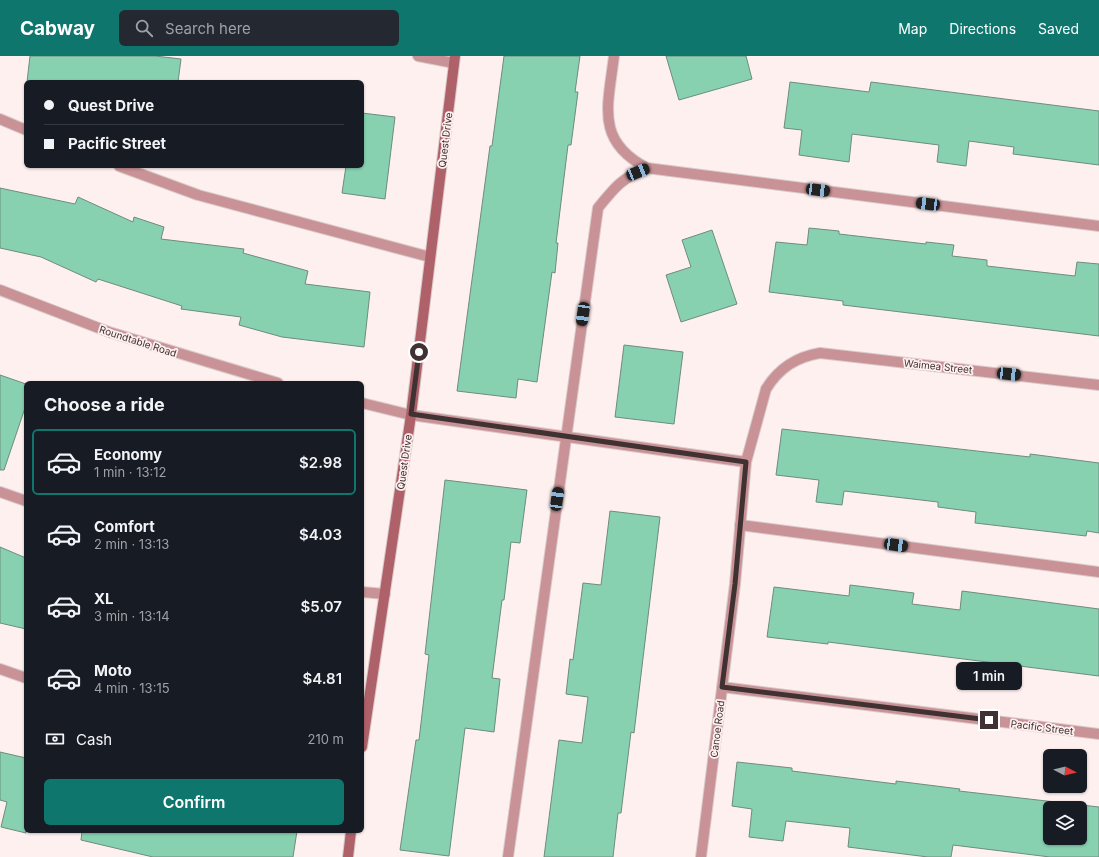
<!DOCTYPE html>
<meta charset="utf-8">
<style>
:root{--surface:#171b24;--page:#242831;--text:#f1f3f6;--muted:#9ea1a6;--line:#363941;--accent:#0f766e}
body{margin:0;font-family:Inter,sans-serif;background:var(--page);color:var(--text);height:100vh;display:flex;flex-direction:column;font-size:15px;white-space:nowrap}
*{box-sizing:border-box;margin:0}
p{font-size:13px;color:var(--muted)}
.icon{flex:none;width:22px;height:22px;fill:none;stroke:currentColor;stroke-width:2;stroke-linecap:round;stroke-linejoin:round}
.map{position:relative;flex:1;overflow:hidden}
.sheet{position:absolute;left:24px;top:325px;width:340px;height:452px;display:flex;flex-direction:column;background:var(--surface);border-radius:6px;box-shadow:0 1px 3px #0004}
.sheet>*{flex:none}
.top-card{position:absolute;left:24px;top:24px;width:340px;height:88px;border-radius:6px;box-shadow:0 1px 3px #0004;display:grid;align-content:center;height:88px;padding:0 20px;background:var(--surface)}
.needle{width:26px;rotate:97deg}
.controls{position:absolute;left:1043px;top:693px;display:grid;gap:8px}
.controls a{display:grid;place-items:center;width:44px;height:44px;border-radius:6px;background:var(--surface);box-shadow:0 1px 3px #0004;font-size:20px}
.end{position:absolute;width:18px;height:18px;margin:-9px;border:5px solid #403233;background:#fff;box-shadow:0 0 0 2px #fff}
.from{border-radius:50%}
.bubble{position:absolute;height:28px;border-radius:6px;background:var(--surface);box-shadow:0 1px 3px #0004;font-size:13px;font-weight:600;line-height:28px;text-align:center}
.car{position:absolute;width:12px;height:24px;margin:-12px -6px;border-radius:5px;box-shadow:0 0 3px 1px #0007;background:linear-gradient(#222 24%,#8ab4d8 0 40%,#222 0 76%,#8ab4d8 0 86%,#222 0)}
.top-card b{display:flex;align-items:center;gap:14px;height:38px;font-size:15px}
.top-card b+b{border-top:1px solid var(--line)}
.top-card i{width:10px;height:10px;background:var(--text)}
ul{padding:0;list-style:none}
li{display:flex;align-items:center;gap:12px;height:66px;margin:0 8px 6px;padding:0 12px;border:2px solid transparent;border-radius:6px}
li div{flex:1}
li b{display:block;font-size:15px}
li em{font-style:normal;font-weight:600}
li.on{border-color:var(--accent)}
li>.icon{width:36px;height:36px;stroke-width:1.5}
h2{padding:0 20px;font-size:18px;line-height:48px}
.pay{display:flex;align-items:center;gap:10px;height:44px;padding:0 20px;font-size:15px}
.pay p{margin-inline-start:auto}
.button{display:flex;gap:8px;margin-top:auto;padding:8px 20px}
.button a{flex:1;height:46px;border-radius:6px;background:var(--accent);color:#fff;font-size:16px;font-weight:600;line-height:46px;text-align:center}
header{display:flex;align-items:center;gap:24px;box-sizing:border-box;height:56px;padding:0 20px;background:var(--accent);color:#fff}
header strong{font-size:19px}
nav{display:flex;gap:22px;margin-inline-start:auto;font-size:14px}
.search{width:280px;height:36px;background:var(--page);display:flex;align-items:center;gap:10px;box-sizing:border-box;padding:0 14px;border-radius:6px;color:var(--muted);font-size:15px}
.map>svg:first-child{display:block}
.building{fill:#87d1b1;stroke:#6d8c7e;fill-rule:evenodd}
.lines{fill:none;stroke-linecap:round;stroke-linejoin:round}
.lane-casing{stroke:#d9caca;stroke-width:12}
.street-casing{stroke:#d9caca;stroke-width:12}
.secondary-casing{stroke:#d9caca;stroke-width:12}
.lane{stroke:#c99296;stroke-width:10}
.street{stroke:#c99296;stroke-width:10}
.secondary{stroke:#af6169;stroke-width:10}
.route{stroke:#403233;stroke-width:5}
.labels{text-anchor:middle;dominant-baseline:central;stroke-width:3.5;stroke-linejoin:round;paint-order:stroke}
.street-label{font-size:10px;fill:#403233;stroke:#fff0f0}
</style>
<header>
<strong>Cabway</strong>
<div class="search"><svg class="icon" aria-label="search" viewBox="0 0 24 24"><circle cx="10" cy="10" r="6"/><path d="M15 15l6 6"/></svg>Search here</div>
<nav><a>Map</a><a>Directions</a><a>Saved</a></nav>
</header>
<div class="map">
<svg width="1099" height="801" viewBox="0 0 1099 801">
<rect width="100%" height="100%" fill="#fff0f0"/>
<path class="building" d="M30,0H155L181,3L178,26H27Z
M504,0H580L575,36H578L571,89H568L556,187H558L555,217L552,216L537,326L518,323L516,342L457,335L490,90H492Z
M666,0H746L752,23L679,44Z
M790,26L869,36L871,26L1099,55V109L1013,98L1014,91L969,85L966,110L937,106L939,89L852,78L849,106L799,99L802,74L784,72Z
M362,57L395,61L385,143L342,137L346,110H362Z
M0,132L75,148L78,141L133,166L134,161L164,171L161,183L244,193L243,197L308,215L305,228L370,236L364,291L282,281L239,269L241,261L181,253L182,250L98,223L96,226L41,201L0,192Z
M809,172L839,175V178L926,188V186L954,189L952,200L987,204V210L1075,220L1077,206L1099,208V280L843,249V245L769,236L776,186L807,189Z
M712,174L737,248L681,266L666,219L691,211L682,184Z
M624,289L683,296L674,368L615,361Z
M0,319L26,328V349L4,414H0Z
M782,373L1030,401V398L1099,407V477L1087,475L1086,480L975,467L976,456L938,451V446L844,435L842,449L816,446L819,424L776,419Z
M445,424L527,434L520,487L511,486L504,544H502L492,622L500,623L494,676L465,672L449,800L400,794L416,684H419L429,599L425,598Z
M610,455L660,461L634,677L631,676L621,757H618L613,801H544L559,684L582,687L588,641L566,638L570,603L573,604L583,527L601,529Z
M0,491L26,502V573L0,567Z
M850,529L914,537L912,548L960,554L962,535L1099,553V620L828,586V588L767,581L774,531L849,540Z
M0,696L26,702V777L1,771L7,746L0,744Z
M737,706L792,712V715L896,728V725L960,733L959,735L1099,751V801H1050L953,789L951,801H928L848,791L850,772L786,765L783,785L749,781L752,753L732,750ZM1050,752H1080V782H1050Z
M82,775H297L293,801H153L81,784Z"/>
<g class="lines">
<defs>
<path id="lane" d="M614,0C608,50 595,85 647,112L1099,170
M0,63L26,74
M119,110L198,139L430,201
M0,436L26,445
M740,469L1099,516
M362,536L385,538
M508,801L598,152C615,131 622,122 647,112"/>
<path id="street" d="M418,0L454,7
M0,234L109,276L278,327
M362,347L411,359L746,406
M0,613L26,622
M722,631L1099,678
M701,801L735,528L746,406L766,333C779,312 796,301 820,297L1099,329"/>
<path id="secondary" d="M362,691L411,359L455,0
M348,801L351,775"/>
</defs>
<use href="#lane" class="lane-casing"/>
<use href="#street" class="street-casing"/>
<use href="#secondary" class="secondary-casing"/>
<use href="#lane" class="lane"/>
<use href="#street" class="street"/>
<use href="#secondary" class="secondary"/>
</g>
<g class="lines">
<path class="route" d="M419,296L411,358L746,406L735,528L722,631L989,664"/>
</g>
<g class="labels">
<g class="street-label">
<text transform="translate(445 84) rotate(-83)">Quest Drive</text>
<text transform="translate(138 285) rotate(18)">Roundtable Road</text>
<text transform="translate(938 310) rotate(6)">Waimea Street</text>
<text transform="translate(404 406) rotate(-82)">Quest Drive</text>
<text transform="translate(1042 671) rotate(7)">Pacific Street</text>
<text transform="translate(717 673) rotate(-83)">Canoe Road</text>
</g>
</g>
</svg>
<div class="controls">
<a><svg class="needle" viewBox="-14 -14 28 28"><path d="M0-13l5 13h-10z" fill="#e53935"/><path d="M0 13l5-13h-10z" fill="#9ea1a6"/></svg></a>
<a><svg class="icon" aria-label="layers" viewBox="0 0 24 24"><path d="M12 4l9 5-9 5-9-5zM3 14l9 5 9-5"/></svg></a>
</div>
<i class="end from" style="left:419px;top:296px"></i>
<i class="end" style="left:989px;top:664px"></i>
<div class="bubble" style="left:956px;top:606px;width:66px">1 min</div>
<i class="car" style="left:638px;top:116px;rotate:68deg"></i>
<i class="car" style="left:818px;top:134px;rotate:97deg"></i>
<i class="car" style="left:928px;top:148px;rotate:277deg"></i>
<i class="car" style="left:583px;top:258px;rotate:188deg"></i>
<i class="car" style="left:1009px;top:318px;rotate:96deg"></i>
<i class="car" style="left:557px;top:443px;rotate:8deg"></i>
<i class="car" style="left:896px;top:489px;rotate:98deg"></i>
<div class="top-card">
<b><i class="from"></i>Quest Drive</b>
<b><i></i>Pacific Street</b>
</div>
<section class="sheet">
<h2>Choose a ride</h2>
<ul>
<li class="on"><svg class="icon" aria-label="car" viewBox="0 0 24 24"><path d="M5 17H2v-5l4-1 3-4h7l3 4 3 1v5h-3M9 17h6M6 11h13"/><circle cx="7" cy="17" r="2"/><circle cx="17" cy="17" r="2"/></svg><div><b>Economy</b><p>1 min · 13:12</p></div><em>$2.98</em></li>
<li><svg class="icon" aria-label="car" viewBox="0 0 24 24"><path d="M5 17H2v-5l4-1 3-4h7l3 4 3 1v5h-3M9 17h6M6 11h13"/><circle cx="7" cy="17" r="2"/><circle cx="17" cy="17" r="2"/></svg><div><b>Comfort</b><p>2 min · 13:13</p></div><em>$4.03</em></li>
<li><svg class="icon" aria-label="car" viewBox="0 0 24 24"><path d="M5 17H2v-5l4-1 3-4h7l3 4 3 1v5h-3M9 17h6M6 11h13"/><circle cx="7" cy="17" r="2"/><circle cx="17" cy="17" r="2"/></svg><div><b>XL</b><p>3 min · 13:14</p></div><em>$5.07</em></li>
<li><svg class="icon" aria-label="car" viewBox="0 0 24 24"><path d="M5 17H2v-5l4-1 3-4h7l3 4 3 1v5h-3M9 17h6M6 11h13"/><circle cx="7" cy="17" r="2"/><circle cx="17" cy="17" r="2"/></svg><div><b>Moto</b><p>4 min · 13:15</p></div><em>$4.81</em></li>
</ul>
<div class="pay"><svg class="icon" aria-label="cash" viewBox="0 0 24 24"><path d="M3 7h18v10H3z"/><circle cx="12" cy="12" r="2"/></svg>Cash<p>210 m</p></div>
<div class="button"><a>Confirm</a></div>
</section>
</div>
